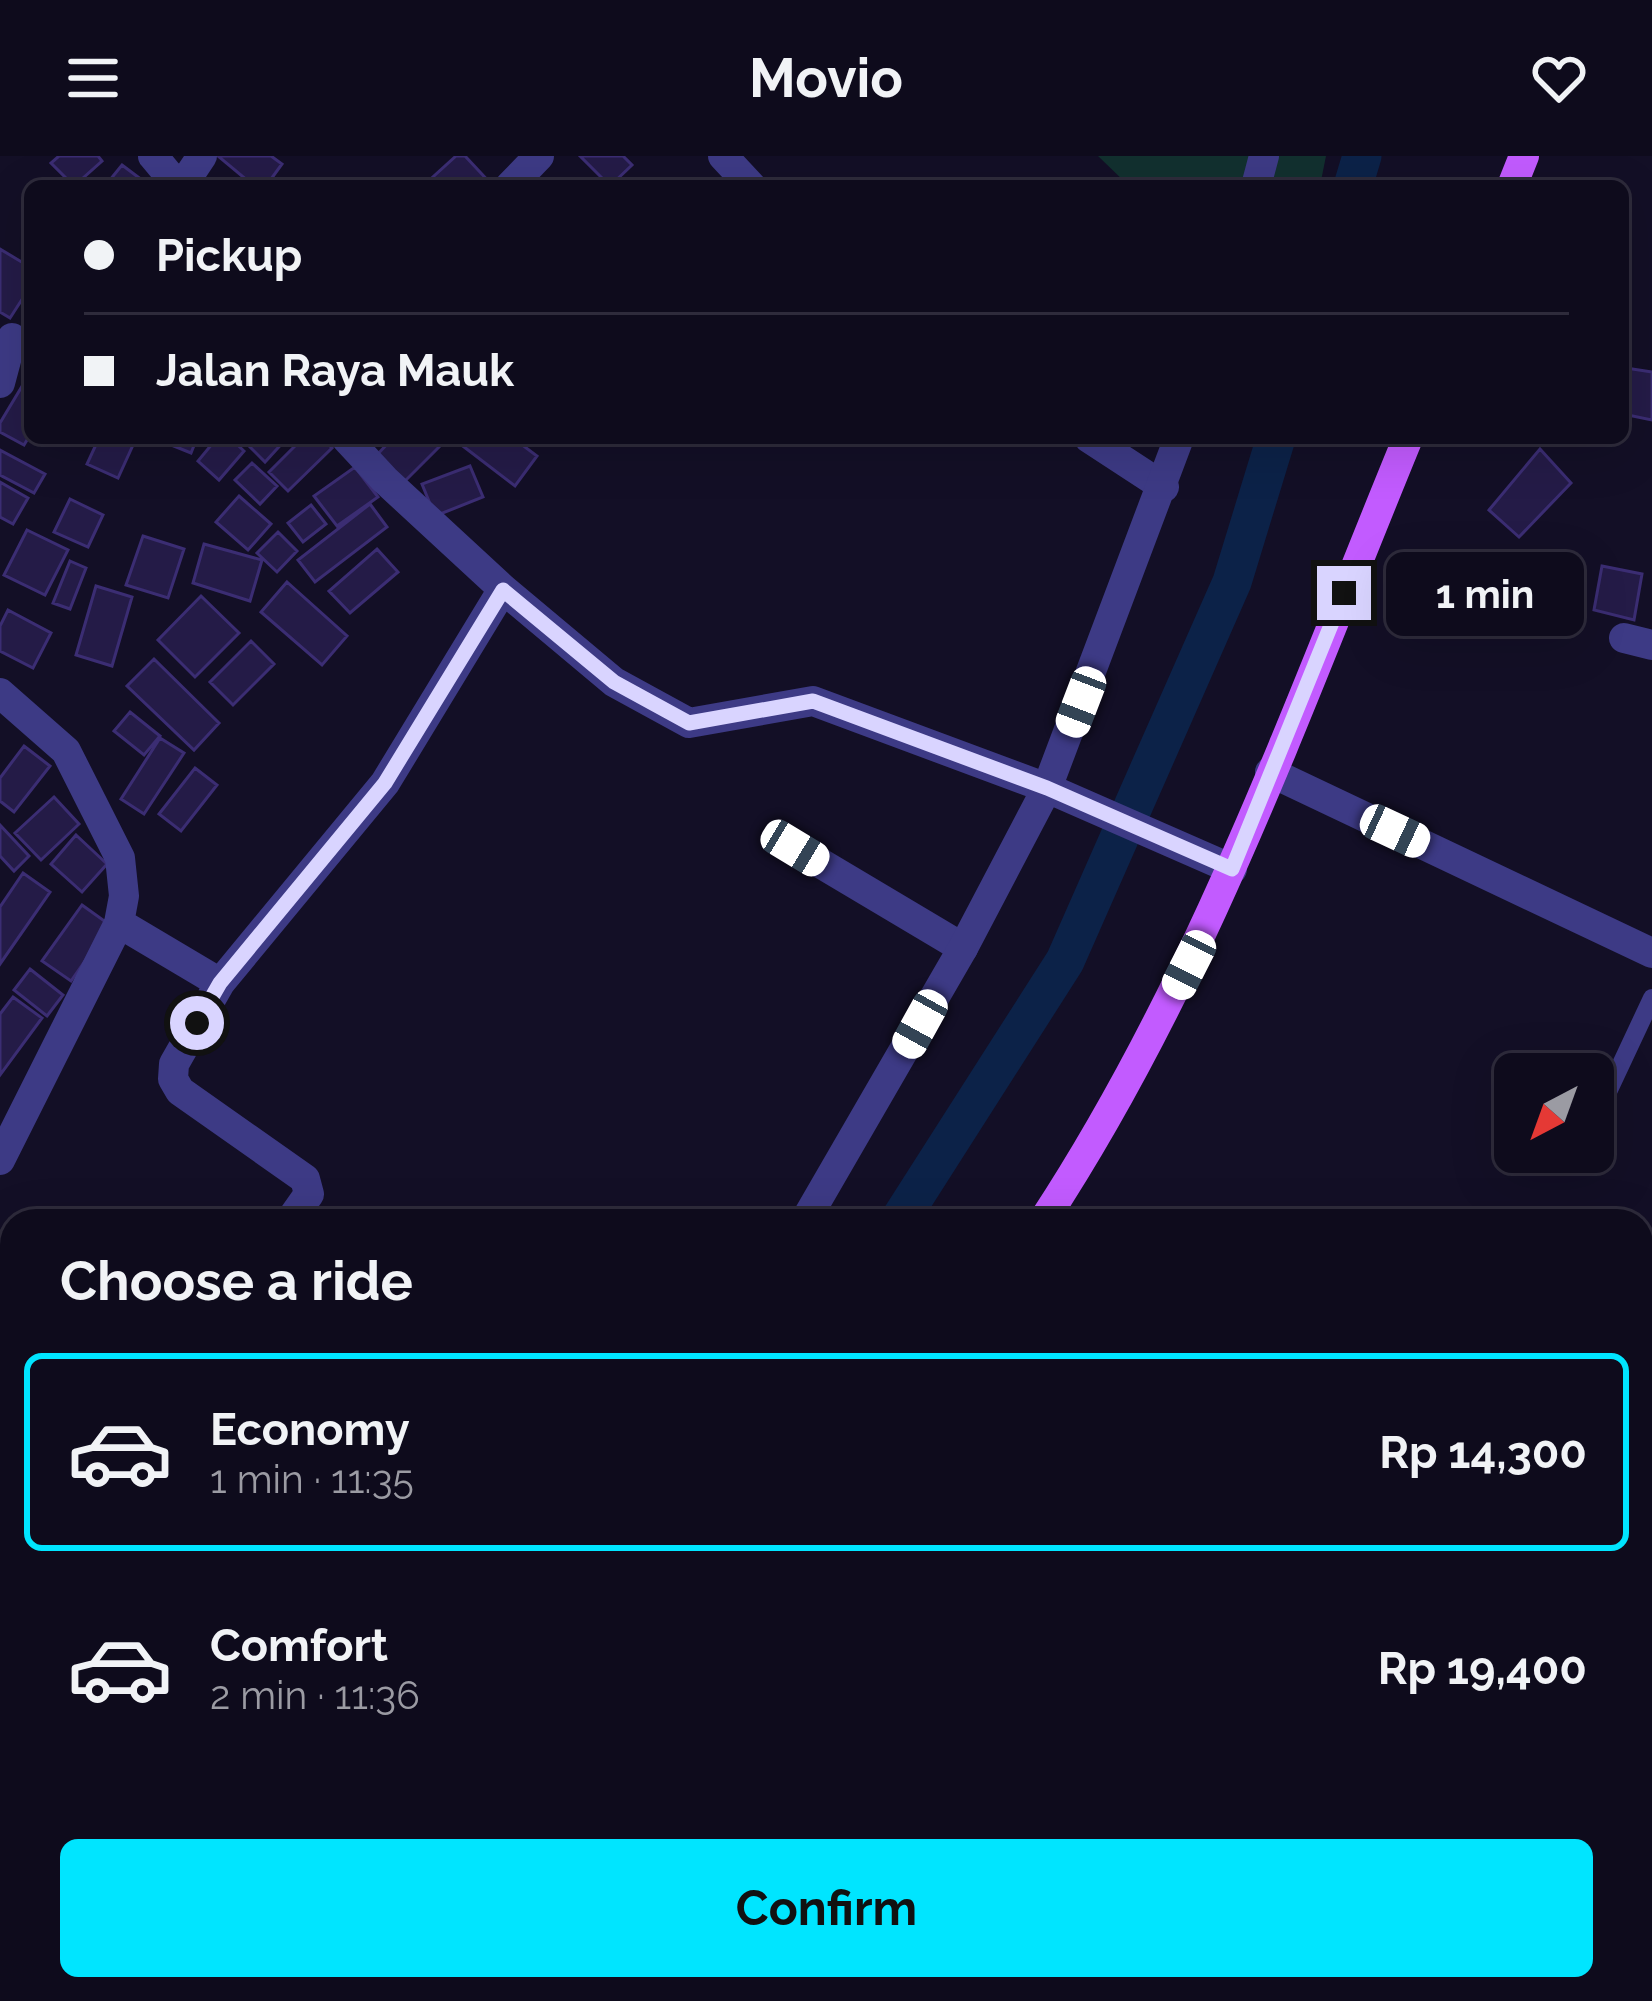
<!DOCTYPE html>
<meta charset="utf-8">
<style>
:root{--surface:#0e0b1c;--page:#171425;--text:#f1f3f6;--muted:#9b9ba3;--line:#2e2b3b;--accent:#00e5ff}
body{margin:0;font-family:Raleway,sans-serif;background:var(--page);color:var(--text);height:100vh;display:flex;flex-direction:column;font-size:45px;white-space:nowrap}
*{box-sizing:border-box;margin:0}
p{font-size:39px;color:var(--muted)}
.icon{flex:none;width:66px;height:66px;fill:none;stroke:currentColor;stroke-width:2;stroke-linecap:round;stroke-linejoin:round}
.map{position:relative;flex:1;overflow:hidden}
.panel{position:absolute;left:0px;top:1053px;width:1653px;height:792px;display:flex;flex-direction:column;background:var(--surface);border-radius:36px 36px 0 0;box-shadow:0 12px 48px #0002,0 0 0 3px var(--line)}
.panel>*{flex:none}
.guide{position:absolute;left:24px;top:24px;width:1605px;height:264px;border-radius:18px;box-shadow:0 12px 48px #0002,0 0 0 3px var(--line);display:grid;align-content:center;height:264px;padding:0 60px;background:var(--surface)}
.needle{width:78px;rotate:221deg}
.buttons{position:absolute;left:1494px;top:897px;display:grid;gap:24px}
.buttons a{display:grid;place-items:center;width:120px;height:120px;border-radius:18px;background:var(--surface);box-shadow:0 12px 48px #0002,0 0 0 3px var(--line);font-size:60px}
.end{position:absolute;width:54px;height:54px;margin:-27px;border:15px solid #d9d4ff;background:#111;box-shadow:0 0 0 6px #111}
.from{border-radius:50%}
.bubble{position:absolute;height:84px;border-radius:18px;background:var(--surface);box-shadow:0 12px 48px #0002,0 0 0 3px var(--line);font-size:39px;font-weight:700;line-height:84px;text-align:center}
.car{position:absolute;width:36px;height:72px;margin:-36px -18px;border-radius:15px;box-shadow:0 0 9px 3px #0007;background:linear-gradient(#fff 24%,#345 0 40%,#fff 0 76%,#345 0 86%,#fff 0)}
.guide b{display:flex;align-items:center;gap:42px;height:114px;font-size:45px}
.guide b+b{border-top:3px solid var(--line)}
.guide i{width:30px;height:30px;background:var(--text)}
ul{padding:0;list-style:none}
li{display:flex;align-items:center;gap:36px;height:198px;margin:0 24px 18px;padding:0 36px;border:6px solid transparent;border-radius:18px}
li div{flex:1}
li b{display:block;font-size:45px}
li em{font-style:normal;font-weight:700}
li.on{border-color:var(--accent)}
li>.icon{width:108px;height:108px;stroke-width:1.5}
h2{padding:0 60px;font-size:54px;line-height:144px}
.primary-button{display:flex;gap:24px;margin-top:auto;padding:24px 60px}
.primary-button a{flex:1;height:138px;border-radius:18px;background:var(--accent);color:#111;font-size:48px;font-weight:700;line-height:138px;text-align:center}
header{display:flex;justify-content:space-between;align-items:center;height:156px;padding:0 60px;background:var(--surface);font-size:54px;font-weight:700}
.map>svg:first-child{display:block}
.green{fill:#12302f}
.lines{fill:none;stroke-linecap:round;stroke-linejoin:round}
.canal{stroke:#0c2248;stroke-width:39}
.building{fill:#241b47;stroke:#3b2d73;stroke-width:3}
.service{stroke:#3d3a85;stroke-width:18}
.minor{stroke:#3d3a85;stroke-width:30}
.tertiary{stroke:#3d3a85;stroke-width:30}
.primary{stroke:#c25bff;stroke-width:30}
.route{stroke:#d9d4ff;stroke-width:15}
</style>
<header><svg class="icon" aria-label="menu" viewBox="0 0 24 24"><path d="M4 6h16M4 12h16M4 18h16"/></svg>Movio<svg class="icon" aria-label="heart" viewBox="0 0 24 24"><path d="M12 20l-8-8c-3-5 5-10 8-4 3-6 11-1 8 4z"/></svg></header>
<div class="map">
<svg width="1652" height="1845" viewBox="0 0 1652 1845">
<rect width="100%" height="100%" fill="#130f26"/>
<path class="green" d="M1098,0H1326L1320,30H1129Z"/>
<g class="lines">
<path class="canal" d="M1353,30L1362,0
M899,1065L1065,805L1232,426L1276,282
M400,1845L408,1833"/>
</g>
<path class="building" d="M59,0H98L102,5L74,30L51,7Z
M218,0H271L282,8L266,30H254Z
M456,0H465L493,30H423Z
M580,0H623L632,9L610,30Z
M122,9L150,30H105Z
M0,93L30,111V131L10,162L0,156Z
M1626,212L1652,216V264L1623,258Z
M30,217V279L24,289L0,276V267Z
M99,282H117L133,289L118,322L87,308Z
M154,282H197L191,297Z
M217,282H230L244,295L219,324L198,305Z
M259,282H287L265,306L250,291Z
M303,282H322L332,292L288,335L269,316Z
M393,282H446L447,283L401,329L374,302Z
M457,282H513L537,300L515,330L455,284Z
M1540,293L1571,327L1519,381L1489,354Z
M0,294L45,318L34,337L0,319Z
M252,307L277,330L260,348L235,324Z
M470,310L483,341L435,360L422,328Z
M355,311L378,341L337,370L314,340Z
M0,326L28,342L13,368L0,361Z
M239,340L271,368L248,394L216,366Z
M70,343L103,359L88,391L54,376Z
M370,348L387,371L315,426L298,404Z
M311,349L326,368L303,386L288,367Z
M27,374L68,394L45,439L4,419Z
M278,376L297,395L277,416L257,397Z
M143,380L184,393L168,442L126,429Z
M204,388L262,404L250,445L193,427Z
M377,393L398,416L350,457L329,435Z
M70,405L86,412L70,453L53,447Z
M1602,410L1642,418L1634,464L1594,454Z
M287,426L347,480L322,509L261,456Z
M96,430L132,441L112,510L76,499Z
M201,440L239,477L195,521L158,484Z
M8,454L51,477L33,512L0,495V470Z
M251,485L274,508L233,549L210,526Z
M154,503L219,567L194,594L127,530Z
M130,556L160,580L144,599L114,575Z
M160,582L184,597L144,658L121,643Z
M24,590L50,610L14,656L0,645V622Z
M195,612L217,629L181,675L159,658Z
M54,641L79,668L41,704L15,677Z
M0,669L29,700L14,715L0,700Z
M76,679L107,708L82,736L51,708Z
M23,717L50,736L0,808V751Z
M82,749L110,769L71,825L42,805Z
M30,813L63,839L47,860L14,834Z
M13,841L42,862L0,919V858Z
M1652,1503V1845H1549L1543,1833H1641V1509Z
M0,1569L12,1579V1593L0,1608Z
M12,1605V1660L0,1675V1619Z
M12,1677V1727L0,1718V1693Z
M188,1833H223L215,1845H179Z
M231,1833H278L294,1845H222Z"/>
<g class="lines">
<path class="service" d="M1593,968L1652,842
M948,1833L958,1845"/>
<path class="minor" d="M153,0L178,30
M723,0L751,30
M182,30L202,0
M510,30L539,0
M0,227L12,182
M346,282L385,324L503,433L614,526L689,567L813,545L1047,632L1232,713
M1089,282L1164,331
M1624,482L1652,489
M0,537L66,595L120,702L124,740L119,767L220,827
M1270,616L1652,797
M795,692L963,792
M0,1004L119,767
M290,1065L309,1038L305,1023L180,935L173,923L174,908L220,827L385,627L503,433
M1641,1114L1652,1107
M0,1740L12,1749
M135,1833L153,1845"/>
<path class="tertiary" d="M1256,30L1264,0
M805,1065L963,792L1047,632L1179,282
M323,1845L330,1833"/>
<path class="primary" d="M1512,30L1524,0
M1043,1065C1202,823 1298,549 1408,282
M541,1845L548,1833"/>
</g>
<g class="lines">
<path class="route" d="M197,867L220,827L385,627L503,434L614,526L689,567L813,545L1047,632L1232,713L1344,437"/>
</g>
</svg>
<div class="buttons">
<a><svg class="needle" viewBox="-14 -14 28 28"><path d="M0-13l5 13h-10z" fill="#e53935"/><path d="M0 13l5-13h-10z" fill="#9b9ba3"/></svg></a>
</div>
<i class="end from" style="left:197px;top:867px"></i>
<i class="end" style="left:1344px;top:437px"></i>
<div class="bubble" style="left:1386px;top:396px;width:198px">1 min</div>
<i class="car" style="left:1081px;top:546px;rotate:201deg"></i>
<i class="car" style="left:1395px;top:675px;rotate:115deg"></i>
<i class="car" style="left:795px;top:692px;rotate:121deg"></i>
<i class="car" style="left:1189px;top:809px;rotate:207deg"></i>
<i class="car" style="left:920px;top:868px;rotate:209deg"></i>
<div class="guide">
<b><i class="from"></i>Pickup</b>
<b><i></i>Jalan Raya Mauk</b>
</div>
<section class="panel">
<h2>Choose a ride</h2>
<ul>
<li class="on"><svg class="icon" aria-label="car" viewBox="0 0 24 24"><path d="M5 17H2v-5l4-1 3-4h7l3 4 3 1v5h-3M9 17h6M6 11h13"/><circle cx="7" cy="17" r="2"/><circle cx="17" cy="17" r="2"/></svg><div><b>Economy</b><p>1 min · 11:35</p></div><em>Rp 14,300</em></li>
<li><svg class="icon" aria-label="car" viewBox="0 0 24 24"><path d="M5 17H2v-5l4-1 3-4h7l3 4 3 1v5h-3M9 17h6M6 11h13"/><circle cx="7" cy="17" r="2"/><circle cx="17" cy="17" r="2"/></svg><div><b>Comfort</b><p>2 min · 11:36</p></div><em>Rp 19,400</em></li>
</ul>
<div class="primary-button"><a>Confirm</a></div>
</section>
</div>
